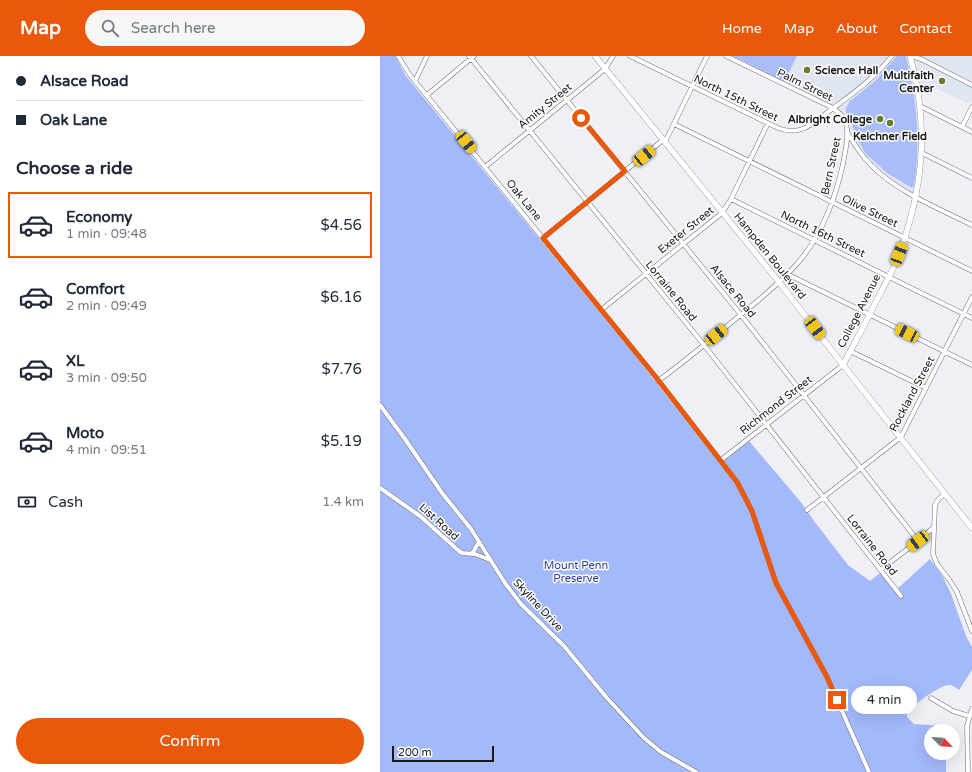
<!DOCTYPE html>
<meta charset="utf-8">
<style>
:root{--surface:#fff;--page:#f6f6f7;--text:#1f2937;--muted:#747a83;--line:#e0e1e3;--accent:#ea580c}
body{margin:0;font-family:"Varela Round",sans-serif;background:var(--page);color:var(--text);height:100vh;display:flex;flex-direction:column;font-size:15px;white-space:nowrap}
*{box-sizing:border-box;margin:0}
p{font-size:13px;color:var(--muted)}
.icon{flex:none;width:22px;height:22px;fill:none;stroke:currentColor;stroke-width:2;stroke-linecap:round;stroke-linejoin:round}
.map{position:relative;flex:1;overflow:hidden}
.sheet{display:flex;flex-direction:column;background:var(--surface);width:380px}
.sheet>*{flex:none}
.top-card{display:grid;align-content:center;height:88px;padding:0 16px;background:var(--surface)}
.needle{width:26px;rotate:115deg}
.controls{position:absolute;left:544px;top:668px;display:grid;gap:8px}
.controls a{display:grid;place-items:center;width:36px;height:36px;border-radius:50%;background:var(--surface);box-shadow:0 4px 16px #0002;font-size:20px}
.scale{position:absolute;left:12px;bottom:10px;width:102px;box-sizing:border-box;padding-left:4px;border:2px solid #19191c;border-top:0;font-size:11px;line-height:14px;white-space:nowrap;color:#19191c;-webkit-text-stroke:3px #fff;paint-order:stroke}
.end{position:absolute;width:18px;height:18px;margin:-9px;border:5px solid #ea580c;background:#fff;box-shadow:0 0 0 2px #fff}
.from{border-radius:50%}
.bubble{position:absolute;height:28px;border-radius:14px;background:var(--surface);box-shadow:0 4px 16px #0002;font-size:13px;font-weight:600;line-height:28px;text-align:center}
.car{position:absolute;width:12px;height:24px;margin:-12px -6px;border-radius:5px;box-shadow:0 0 3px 1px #0007;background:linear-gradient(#f5c518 24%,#345 0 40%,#f5c518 0 76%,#345 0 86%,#f5c518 0)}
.top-card b{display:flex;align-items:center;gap:14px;height:38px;font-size:15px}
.top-card b+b{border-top:1px solid var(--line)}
.top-card i{width:10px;height:10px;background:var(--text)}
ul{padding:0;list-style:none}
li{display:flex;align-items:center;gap:12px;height:66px;margin:0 8px 6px;padding:0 8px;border:2px solid transparent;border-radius:0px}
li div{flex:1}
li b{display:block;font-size:15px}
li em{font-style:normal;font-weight:600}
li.current{border-color:var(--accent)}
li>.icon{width:36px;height:36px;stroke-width:1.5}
h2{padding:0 16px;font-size:18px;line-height:48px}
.pay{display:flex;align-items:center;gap:10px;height:44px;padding:0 16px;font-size:15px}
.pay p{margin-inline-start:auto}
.action{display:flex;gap:8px;margin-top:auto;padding:8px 16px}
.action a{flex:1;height:46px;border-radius:24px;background:var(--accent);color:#fff;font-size:16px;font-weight:600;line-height:46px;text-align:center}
header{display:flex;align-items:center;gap:24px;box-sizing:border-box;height:56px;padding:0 20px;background:var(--accent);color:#fff}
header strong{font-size:19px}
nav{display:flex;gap:22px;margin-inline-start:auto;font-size:14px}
.search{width:280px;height:36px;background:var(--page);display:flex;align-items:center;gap:10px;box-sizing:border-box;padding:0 14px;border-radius:22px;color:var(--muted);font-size:15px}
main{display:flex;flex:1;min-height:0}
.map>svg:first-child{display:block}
.built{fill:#e0e5f2}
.green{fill:#aabdf8}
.forest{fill:#a4b9fa}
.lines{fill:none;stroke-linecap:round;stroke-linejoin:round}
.street-casing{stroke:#6c6e74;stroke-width:5}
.secondary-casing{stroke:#6c6e74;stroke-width:6}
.street{stroke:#fff;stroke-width:4}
.secondary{stroke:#fff;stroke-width:5.5}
.route{stroke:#ea580c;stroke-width:5}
.poi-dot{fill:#6a7b2a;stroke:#fff;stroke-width:1.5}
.labels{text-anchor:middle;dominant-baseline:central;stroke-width:3;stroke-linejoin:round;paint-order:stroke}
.poi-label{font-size:11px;font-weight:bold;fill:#19191c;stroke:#fff;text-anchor:end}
.street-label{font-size:11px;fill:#19191c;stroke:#fff}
.park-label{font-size:11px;fill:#2a3a96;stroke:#fff}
</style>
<header>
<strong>Map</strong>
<div class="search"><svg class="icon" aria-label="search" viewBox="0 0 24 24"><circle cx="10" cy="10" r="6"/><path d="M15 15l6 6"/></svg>Search here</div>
<nav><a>Home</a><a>Map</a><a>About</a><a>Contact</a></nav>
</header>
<main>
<section class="sheet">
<div class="top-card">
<b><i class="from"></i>Alsace Road</b>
<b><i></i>Oak Lane</b>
</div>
<h2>Choose a ride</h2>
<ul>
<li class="current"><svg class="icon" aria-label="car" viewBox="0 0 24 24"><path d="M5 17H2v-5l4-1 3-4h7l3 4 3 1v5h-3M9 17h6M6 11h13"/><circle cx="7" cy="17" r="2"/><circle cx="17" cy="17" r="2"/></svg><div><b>Economy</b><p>1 min · 09:48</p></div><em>$4.56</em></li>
<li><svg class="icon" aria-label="car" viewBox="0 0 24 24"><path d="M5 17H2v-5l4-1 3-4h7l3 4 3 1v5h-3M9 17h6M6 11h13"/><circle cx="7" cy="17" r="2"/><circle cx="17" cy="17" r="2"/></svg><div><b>Comfort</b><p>2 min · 09:49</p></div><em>$6.16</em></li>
<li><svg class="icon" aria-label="car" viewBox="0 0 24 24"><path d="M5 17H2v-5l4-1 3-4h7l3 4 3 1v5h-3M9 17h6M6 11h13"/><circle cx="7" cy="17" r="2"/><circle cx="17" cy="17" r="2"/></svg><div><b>XL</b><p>3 min · 09:50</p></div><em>$7.76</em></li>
<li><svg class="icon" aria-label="car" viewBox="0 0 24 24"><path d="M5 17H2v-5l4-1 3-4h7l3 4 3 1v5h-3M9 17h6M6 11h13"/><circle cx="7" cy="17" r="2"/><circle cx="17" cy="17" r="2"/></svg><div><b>Moto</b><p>4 min · 09:51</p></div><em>$5.19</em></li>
</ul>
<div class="pay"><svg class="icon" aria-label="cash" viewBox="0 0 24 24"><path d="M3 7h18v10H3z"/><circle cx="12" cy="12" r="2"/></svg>Cash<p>1.4 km</p></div>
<div class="action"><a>Confirm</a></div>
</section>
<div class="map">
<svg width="592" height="716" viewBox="0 0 592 716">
<rect width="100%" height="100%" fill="#eef0f6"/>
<path class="built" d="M346,0H592V45L588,47L536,24L540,73L536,140L490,109L453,52Z"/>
<path class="green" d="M353,0H417L404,26Z
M517,0H526V1C537,44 541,87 534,130L532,132L507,117L486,98L476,81L471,66L466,56V52L469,46L495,25Z"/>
<path class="forest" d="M0,0H15L26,20L253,297L340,408L369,385L420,445L434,465L468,509L490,525L500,517L515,535L550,503L563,521L571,538L586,580L592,591V614L579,634C577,632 573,630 571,629C560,628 536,648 527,655V661L534,668L565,670V675H551V697H566V716H0Z"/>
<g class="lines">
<defs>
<path id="street" d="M18,0L30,19L275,320L357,426L372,455L396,527L447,621L489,716
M89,0L324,289L521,540
M151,0L361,259L538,485
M250,0L398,72C406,75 414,76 422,73C431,70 440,62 448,56C471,39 494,23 512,0
M531,0L541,3L592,29
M35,25L47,0
M47,39L94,0
M540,50L592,76
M294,68L592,215
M582,71L592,51
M467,76C474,88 481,99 491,109C517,136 558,152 592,169
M285,86L327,0
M542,97L592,122
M105,111L225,13L233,0
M351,143L592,262
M163,182L283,84
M407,218L592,309
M221,254L342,157L351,143L388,67
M470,295L546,332
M278,325C304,306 328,286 352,266C374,248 397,230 416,209C441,181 455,144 463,108C465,94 472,72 462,60C460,57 456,55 453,52L346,0
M0,349L25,383L62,437L91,473L125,527L141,548L184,590L227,642L264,682L281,696L316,716
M341,404L463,309
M0,432L40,460L79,495L82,497L95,498L110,504
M564,438L557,445L555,449L553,498L557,508L570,525L577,536L592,575
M427,454L521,381L592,241
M92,498L99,486
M500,514L538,485L554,471
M551,642L573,655L589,660
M588,716L587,670L592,653"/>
<path id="secondary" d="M215,0L399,226L463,309L592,472
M463,309C476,285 489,260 501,236C506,226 512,216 516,206C543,138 550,71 530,0"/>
</defs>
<use href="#street" class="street-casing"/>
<use href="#secondary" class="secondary-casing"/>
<use href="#street" class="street"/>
<use href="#secondary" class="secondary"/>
</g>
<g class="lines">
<path class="route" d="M201,62L245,115L163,182L275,320L357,426L372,455L396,527L447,621L457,644"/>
</g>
<g class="poi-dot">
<circle cx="427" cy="14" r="4"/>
<circle cx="562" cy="25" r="4"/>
<circle cx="500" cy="63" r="4"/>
<circle cx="510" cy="67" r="4"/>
</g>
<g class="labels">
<g class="poi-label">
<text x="435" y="14" text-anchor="start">Science Hall</text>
<text x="554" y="19">Multifaith<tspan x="554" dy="13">Center</tspan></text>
<text x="492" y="63">Albright College</text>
<text x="510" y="80" text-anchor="middle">Kelchner Field</text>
</g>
<g class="street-label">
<text transform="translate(425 29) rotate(26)">Palm Street</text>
<text transform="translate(356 42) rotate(26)">North 15th Street</text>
<text transform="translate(165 50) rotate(-39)">Amity Street</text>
<text transform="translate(451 110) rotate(-78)">Bern Street</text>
<text transform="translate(144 144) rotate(51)">Oak Lane</text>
<text transform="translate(490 155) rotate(26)">Olive Street</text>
<text transform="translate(306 174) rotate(-39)">Exeter Street</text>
<text transform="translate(443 178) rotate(26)">North 16th Street</text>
<text transform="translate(390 200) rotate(51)">Hampden Boulevard</text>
<text transform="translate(291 235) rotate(51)">Lorraine Road</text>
<text transform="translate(353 235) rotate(51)">Alsace Road</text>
<text transform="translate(479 255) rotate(-63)">College Avenue</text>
<text transform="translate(532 338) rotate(-62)">Rockland Street</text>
<text transform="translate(396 349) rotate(-38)">Richmond Street</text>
<text transform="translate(59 466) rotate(42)">List Road</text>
<text transform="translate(492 489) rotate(52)">Lorraine Road</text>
<text transform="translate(158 549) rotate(47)">Skyline Drive</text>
</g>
<g class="park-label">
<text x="196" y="509">Mount Penn<tspan x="196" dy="13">Preserve</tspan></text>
</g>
</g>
</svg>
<div class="controls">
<a><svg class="needle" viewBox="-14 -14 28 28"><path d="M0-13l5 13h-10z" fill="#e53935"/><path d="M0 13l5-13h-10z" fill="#747a83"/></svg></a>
</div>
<div class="scale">200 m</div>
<i class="end from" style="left:201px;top:62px"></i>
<i class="end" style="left:457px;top:644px"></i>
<div class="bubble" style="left:471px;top:630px;width:66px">4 min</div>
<i class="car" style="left:86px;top:86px;rotate:141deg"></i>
<i class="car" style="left:264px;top:100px;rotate:51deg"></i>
<i class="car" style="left:519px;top:198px;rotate:21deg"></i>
<i class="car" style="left:435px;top:272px;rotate:143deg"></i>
<i class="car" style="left:527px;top:277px;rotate:296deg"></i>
<i class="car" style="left:336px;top:279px;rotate:51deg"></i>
<i class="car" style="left:538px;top:485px;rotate:233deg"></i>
</div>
</main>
